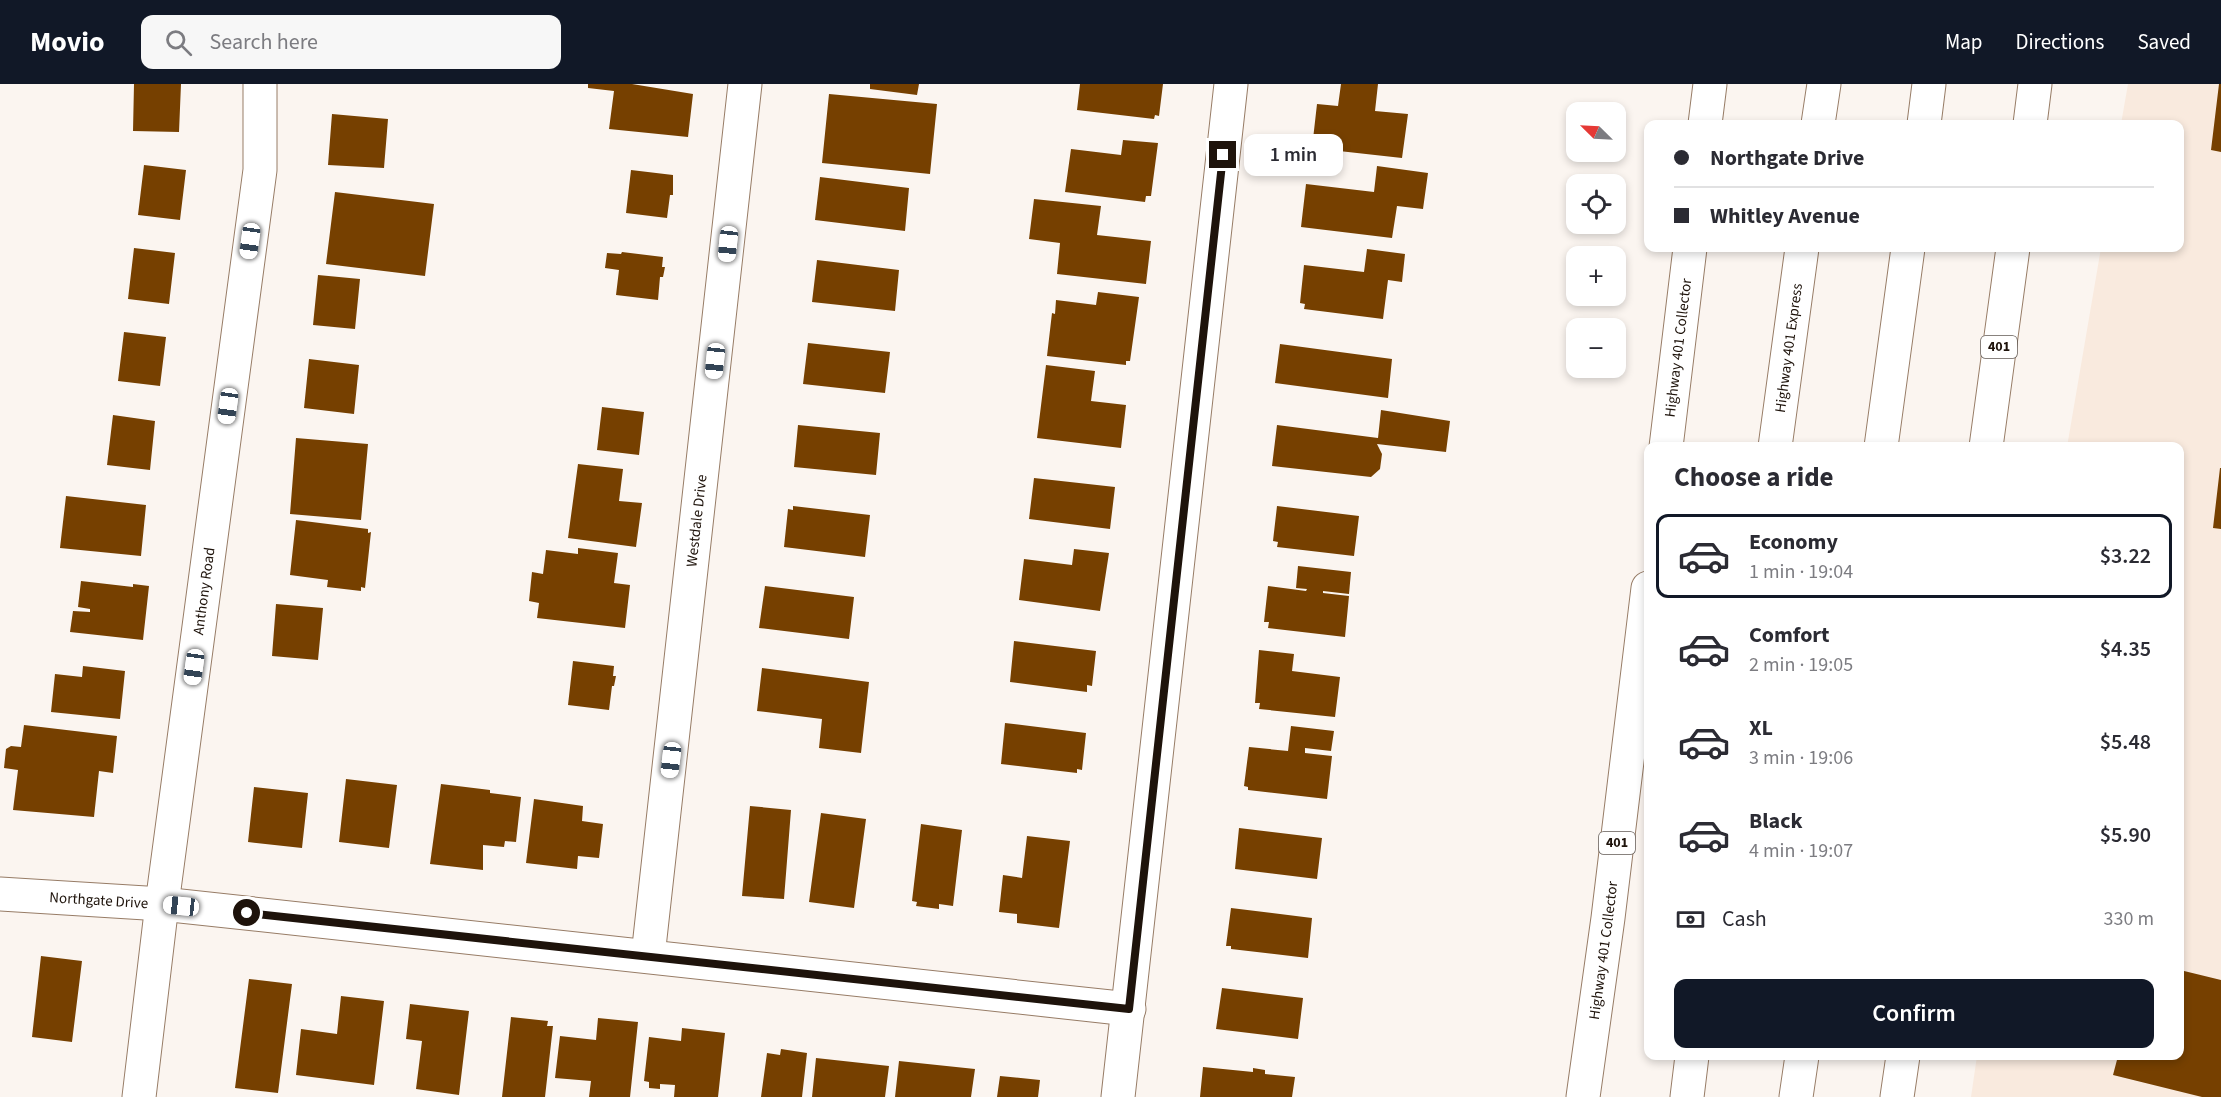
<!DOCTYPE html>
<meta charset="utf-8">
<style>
:root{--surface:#fff;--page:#f7f7f7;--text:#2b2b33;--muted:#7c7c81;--line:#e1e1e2;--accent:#111827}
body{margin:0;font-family:"Source Sans 3",sans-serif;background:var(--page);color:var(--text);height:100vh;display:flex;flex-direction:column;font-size:22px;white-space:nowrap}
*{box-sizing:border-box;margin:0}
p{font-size:20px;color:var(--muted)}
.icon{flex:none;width:33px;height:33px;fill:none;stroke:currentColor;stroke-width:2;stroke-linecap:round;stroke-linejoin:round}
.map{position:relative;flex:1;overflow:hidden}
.sheet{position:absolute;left:1644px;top:358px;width:540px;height:618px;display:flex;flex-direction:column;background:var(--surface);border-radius:12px;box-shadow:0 3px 9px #0003}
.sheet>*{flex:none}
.top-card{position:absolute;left:1644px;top:36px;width:540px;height:132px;border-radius:12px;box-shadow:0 3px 9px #0003;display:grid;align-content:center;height:132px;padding:0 30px;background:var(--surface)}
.needle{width:39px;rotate:294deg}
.controls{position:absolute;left:1566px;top:18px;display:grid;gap:12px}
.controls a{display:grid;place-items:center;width:60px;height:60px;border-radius:12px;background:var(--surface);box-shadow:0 3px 9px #0003;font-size:30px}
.end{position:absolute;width:27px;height:27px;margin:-14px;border:8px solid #1e130b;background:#fff;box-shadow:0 0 0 3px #fff}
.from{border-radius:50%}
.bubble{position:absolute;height:42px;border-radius:12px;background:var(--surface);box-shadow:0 3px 9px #0003;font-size:20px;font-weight:600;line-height:42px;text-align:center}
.car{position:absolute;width:18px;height:36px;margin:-18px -9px;border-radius:8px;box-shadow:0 0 4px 2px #0007;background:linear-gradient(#fff 24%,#345 0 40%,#fff 0 76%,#345 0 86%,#fff 0)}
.top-card b{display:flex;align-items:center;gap:21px;height:57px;font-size:22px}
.top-card b+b{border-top:2px solid var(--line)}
.top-card i{width:15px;height:15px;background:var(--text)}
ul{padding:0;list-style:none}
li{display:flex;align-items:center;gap:18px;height:84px;margin:0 12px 9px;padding:0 18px;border:3px solid transparent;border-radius:12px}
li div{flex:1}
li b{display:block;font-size:22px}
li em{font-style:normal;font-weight:600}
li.selected{border-color:var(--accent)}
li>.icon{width:54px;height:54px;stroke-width:1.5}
h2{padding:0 30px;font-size:27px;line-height:72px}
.pay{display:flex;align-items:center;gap:15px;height:66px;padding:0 30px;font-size:22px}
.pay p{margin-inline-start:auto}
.button{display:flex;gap:12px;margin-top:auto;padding:12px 30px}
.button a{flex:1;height:69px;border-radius:12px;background:var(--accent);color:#fff;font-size:24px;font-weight:600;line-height:69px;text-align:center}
header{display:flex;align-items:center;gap:36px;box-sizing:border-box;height:84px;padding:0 30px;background:var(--accent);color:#fff}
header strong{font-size:28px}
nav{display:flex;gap:33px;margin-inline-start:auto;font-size:21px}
.search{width:420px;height:54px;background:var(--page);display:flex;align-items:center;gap:15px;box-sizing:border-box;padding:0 21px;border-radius:12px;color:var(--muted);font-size:22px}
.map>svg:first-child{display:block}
.built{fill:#f9eade}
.building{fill:#764000}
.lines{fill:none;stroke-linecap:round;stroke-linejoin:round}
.street-casing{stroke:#977c66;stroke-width:35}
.highway-casing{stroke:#977c66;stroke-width:35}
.street{stroke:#fff;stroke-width:33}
.highway{stroke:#fff;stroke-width:33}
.route{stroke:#1e130b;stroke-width:8}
.labels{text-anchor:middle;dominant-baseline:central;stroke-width:6;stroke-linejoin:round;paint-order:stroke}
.shield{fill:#fff;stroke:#625a54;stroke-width:1.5}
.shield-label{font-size:14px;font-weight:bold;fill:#1e130b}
.street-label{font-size:15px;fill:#1e130b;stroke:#fff}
</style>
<header>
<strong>Movio</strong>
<div class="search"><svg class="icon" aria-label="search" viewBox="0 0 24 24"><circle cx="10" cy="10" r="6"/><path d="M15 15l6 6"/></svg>Search here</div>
<nav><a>Map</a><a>Directions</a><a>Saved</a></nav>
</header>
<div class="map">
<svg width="2221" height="1013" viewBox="0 0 2221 1013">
<rect width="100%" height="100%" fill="#fbf5f0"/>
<path class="built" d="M2128,0H2221V1013H1971L1977,972H2180V363H2067L2101,164H2180V40H2121Z"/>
<path class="building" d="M134,0H181L179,48L133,47Z
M588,0H632L693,10L688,53L609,45L614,7L588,4Z
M870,0H919L917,11L870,5Z
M1080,0H1163L1159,32L1155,31L1154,35L1077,26Z
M1341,0H1378L1375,27L1408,30L1402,74L1312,64L1317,20L1338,22Z
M2219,0H2221V68L2211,66Z
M829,10L937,20L930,90L822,79Z
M332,30L388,35L384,84L328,81Z
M1123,56L1158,59L1151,112H1146L1145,118L1065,108L1071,65L1121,71Z
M144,81L186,86L180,136L138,131Z
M1377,82L1428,89L1423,125L1397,122L1392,154L1301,143L1306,100L1374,108Z
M631,86L673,91V111H670L667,134L626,129Z
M820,93L909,104L905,147L815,136Z
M335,108L434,120L425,192L326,180Z
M1034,115L1101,122L1097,151L1151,157L1146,200L1057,190L1060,159L1029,155Z
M134,164L175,169L169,220L128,215Z
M1367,165L1405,170L1402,198L1388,196L1383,235L1304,225L1305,220L1300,219L1304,181L1364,188Z
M622,168L663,173L662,183H665L663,193H660L658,216L616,211L619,186L605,184L607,169L621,170Z
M817,176L899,186L895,227L812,218Z
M318,191L360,195L355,245L313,241Z
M1098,208L1139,213L1130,277H1126V281L1047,272L1052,229L1055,230L1056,216L1096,221Z
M124,248L166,253L160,302L118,297Z
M808,259L890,268L885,309L803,300Z
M1280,260L1392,275L1388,314L1275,299Z
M309,275L359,281L354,330L304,324Z
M1046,281L1095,287L1091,317L1126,321L1121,364L1037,354Z
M602,323L644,328L639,371L597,366Z
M1381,326L1450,337L1446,368L1377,360L1382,370L1380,385L1371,393L1272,382L1277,341L1378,354Z
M113,331L155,337L150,386L107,381Z
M798,341L880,349L876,391L794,383Z
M296,354L368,360L361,436L290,430Z
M578,380L623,385L619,417L642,419L636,463L568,454Z
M2220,384H2221V445L2213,444Z
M1034,394L1115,403L1110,445L1029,435Z
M66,412L146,421L141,472L60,464Z
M793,422L870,431L865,473L784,463L788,425L793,426Z
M1277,422L1359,432L1354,472L1277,463L1278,458L1273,457Z
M296,436L368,445V449L371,448L365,504L361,503V507L327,503L328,496L290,491Z
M578,464L618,469L614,499L630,501L625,544L537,534L539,519L529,517L532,488L543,490L546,466L578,470Z
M1074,465L1109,469L1100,527L1019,516L1024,475L1072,481Z
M1298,482L1351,488L1349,510L1323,507V509L1349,512L1345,553L1268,544L1269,538H1264L1268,502L1306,507L1307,505L1296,504Z
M81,497L133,503V500L149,502L143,556L70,548L73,527L90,528V525L78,523Z
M765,502L854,513L849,555L759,544Z
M276,520L323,524L318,576L272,572Z
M1014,557L1096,567L1092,602L1087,601V608L1010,598Z
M1259,566L1294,570L1292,587L1340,593L1335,633L1259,625L1260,619H1255Z
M573,577L614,582L613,592H616L614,602H612L609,626L568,621Z
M83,582L125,587L120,635L51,628L55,590L82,593Z
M762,584L869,598L861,669L819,664L822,635L757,627Z
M1005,639L1086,649L1082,686L1077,685V689L1001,680Z
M24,641L117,652L113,689L99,687L94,733L13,726L18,686L4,684L6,665L11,662L21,663Z
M1291,642L1334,647L1331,667L1305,664V669L1332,672L1327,715L1248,706V703L1244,702L1249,663L1288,667Z
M346,695L397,701L389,764L339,758Z
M441,700L490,706V709L521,713L516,758L505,757L504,763L483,761V786L430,780Z
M254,703L308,709L302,764L248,758Z
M534,715L583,722L582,737L603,740L599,774L578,772L577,785L526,779Z
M750,722L791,726L784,815L742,812Z
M821,729L866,735L854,824L809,818Z
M921,740L962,746L953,822L939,820V825L916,822L917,818L912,817Z
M1239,744L1322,754L1317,795L1235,785Z
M1027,752L1070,757L1059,844L1017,839V830L999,828L1003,791L1022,794Z
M1231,824L1312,834L1308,874L1231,865V862H1226Z
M41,872L82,877L72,958L32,953Z
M2180,886L2221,896V1013H2202L2113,991L2118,972H2180Z
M249,895L292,900L278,1009L235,1004Z
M1222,904L1303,914L1298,955L1216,945Z
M341,912L384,917L374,1001L296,991L301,945L337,950Z
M410,920L469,927L459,1011L416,1005L422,957L406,955Z
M511,933L548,937L547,942H553L545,1013H502Z
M598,934L638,938L630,1013H589L591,997L555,994L560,952L596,956Z
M682,944L725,949L718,1013H674L675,1001L660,1000V1005L649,1004V998L644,997L649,953L681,957Z
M781,965L807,969L802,1013H761L767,969L780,971Z
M816,974L889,982L885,1013H812Z
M899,977L975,985L971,1013H895Z
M1203,983L1253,988V984L1265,986V990L1295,993L1292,1013H1200Z
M1000,992L1040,996L1038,1013H997Z"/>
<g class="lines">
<defs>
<g id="street">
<path id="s1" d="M0,810L162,820L1129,925"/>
<path id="s2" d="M648,872L745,0"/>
<path id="s3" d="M139,1013L162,820L260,86V0"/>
<path d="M1118,1013L1231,0"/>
</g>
<g id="highway">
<path d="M1705,40L1710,0"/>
<path d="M1818,40L1824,0"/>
<path d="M1924,40L1929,0"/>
<path d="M2030,40L2035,0"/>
<path id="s4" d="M1666,363L1690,164"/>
<path id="s5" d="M1775,363L1802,164"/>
<path d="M1881,363L1908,164"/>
<path d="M1986,363L2013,164"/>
<path id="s6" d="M1583,1013L1608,834L1648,504"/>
<path d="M1687,1013L1692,972"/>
<path d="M1796,1013L1802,972"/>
<path d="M1897,1013L1903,972"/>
</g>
</defs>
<use href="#street" class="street-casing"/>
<use href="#highway" class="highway-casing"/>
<use href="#street" class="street"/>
<use href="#highway" class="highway"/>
</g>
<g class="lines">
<path class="route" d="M247,829L1129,925L1223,71"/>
</g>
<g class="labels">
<g class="shield">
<rect x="1981" y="252" width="36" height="22" rx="4.5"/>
<rect x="1599" y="748" width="36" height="22" rx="4.5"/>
</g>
<g class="shield-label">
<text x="1999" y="263">401</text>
<text x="1617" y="759">401</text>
</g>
<g class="street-label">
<text stroke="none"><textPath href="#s4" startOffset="100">Highway 401 Collector</textPath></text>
<text stroke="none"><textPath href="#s5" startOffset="100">Highway 401 Express</textPath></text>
<text stroke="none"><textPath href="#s2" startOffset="438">Westdale Drive</textPath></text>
<text stroke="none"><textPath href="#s3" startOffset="510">Anthony Road</textPath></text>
<text stroke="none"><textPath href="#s1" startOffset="99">Northgate Drive</textPath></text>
<text stroke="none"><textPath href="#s6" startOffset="148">Highway 401 Collector</textPath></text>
</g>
</g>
</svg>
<div class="controls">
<a><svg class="needle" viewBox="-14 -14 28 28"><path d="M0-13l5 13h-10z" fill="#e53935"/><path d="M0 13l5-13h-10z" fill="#7c7c81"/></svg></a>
<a><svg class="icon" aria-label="locate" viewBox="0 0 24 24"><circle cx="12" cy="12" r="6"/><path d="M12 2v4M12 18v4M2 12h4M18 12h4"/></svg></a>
<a>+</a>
<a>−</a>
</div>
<i class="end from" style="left:247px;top:829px"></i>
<i class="end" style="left:1223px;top:71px"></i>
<div class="bubble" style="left:1244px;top:50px;width:99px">1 min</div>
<i class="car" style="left:250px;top:157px;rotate:188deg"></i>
<i class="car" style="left:728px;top:160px;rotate:186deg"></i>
<i class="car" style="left:715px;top:277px;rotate:186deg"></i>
<i class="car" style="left:228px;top:322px;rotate:188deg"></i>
<i class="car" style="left:194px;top:583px;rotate:188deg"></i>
<i class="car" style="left:671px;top:676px;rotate:187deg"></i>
<i class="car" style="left:181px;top:822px;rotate:276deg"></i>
<div class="top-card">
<b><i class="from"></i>Northgate Drive</b>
<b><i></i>Whitley Avenue</b>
</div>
<section class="sheet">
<h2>Choose a ride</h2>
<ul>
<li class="selected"><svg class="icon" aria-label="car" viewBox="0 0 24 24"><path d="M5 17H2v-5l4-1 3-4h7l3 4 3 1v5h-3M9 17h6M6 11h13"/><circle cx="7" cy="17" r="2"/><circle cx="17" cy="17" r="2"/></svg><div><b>Economy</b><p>1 min · 19:04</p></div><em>$3.22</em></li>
<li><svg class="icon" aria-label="car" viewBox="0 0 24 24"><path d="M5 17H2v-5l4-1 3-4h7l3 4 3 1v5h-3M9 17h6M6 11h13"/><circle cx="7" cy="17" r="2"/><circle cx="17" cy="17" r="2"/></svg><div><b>Comfort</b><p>2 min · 19:05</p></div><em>$4.35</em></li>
<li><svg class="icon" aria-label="car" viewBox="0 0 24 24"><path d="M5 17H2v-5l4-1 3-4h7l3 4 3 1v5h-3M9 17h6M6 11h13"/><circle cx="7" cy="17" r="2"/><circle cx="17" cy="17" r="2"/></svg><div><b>XL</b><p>3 min · 19:06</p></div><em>$5.48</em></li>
<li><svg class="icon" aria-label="car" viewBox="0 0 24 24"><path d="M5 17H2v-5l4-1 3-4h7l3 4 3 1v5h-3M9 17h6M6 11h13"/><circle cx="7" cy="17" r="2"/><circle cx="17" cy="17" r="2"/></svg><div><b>Black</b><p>4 min · 19:07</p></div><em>$5.90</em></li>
</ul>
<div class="pay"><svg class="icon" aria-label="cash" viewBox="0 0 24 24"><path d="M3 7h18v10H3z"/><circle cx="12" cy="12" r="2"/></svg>Cash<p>330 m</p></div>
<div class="button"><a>Confirm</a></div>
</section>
</div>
